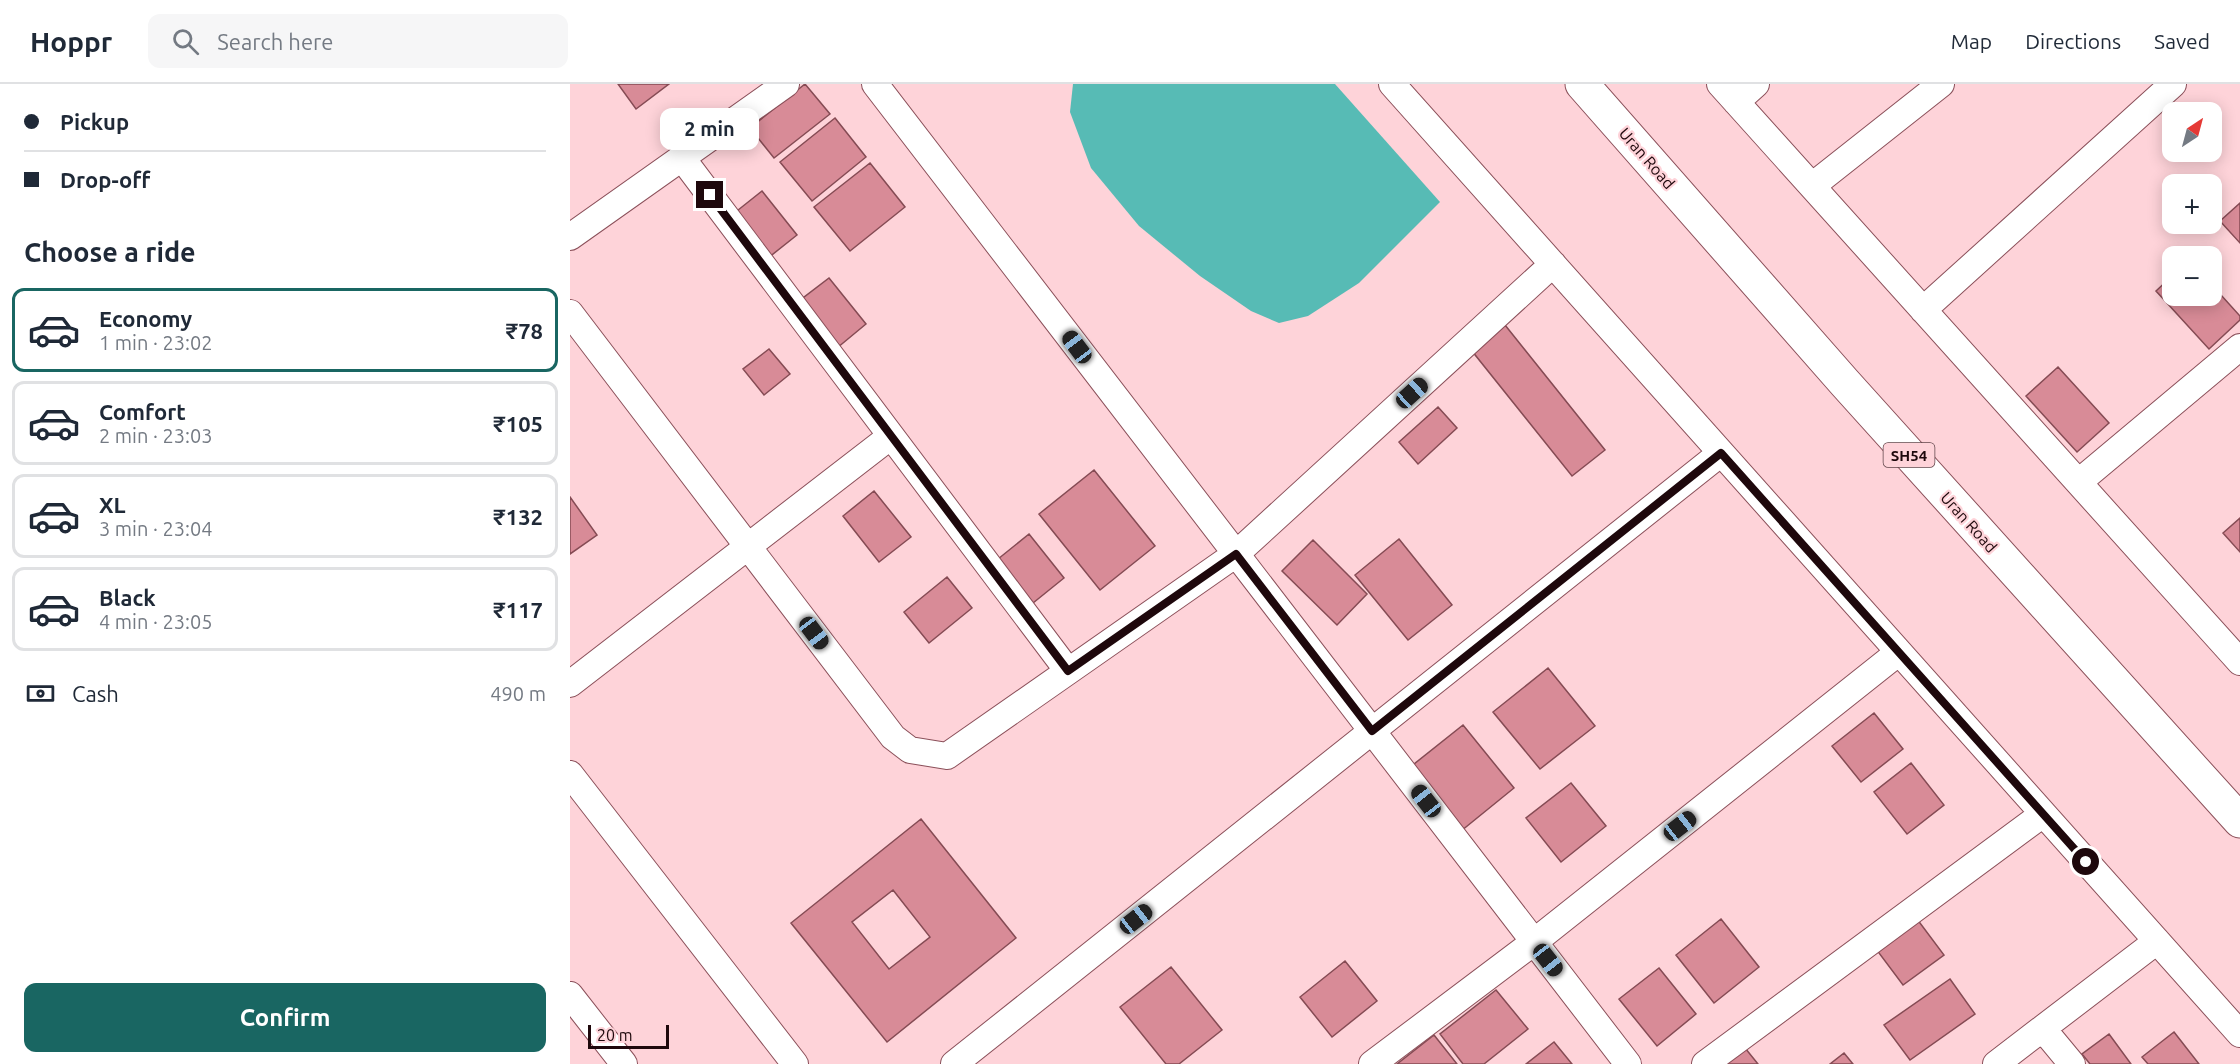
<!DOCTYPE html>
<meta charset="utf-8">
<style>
:root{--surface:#fff;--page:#f6f6f7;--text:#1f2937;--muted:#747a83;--line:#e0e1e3;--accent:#196662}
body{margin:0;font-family:Ubuntu,sans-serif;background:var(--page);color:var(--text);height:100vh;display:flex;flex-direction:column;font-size:22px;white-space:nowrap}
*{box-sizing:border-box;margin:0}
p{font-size:20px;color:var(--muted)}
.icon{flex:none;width:33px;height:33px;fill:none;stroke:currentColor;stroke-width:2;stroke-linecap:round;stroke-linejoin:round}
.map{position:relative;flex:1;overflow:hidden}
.panel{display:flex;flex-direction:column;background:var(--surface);width:570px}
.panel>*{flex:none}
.banner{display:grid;align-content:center;height:132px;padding:0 24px;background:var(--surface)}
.needle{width:39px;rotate:36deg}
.controls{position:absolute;left:1592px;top:18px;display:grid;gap:12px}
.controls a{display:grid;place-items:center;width:60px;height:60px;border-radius:12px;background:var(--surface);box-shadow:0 3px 15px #0003;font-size:30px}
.scale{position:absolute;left:18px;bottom:15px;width:81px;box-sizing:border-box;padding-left:6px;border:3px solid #1e080c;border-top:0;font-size:16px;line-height:21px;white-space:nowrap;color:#1e080c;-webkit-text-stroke:4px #fed3d9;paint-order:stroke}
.end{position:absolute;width:27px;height:27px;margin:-14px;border:8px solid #1e080c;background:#fff;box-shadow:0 0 0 3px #fff}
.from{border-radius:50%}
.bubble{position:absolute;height:42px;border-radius:12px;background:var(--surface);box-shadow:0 3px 15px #0003;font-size:20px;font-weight:600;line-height:42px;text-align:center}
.car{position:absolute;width:18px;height:36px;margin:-18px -9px;border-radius:8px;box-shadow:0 0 4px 2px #0007;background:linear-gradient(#222 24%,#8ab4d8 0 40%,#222 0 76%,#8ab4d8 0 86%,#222 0)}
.banner b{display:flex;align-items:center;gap:21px;height:57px;font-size:22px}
.banner b+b{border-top:2px solid var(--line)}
.banner i{width:15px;height:15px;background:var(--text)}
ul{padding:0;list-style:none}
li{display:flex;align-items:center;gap:18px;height:84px;margin:0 12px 9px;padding:0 12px;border:3px solid var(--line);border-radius:12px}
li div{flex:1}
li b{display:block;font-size:22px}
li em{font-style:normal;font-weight:600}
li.on{border-color:var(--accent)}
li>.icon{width:54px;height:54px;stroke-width:1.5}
h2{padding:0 24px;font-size:27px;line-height:72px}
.pay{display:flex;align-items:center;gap:15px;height:66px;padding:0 24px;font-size:22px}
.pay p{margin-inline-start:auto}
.cta{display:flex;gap:12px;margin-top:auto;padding:12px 24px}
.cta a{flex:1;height:69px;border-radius:12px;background:var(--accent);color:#fff;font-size:24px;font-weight:600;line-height:69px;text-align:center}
header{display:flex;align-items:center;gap:36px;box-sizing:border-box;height:84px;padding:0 30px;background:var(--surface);border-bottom:2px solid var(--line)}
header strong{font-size:28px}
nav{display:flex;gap:33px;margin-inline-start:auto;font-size:21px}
.search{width:420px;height:54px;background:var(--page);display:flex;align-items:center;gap:15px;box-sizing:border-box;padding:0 21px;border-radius:12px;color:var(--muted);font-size:22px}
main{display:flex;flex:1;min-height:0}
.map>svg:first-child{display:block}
.water{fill:#57bbb5}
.building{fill:#d88b97;stroke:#854b54;stroke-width:1.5;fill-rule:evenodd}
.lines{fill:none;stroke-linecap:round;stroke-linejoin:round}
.street-casing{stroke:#8b505a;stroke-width:28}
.primary-casing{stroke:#8b505a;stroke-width:35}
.street{stroke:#fff;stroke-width:26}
.primary{stroke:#fff;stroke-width:33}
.route{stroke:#1e080c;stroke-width:8}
.labels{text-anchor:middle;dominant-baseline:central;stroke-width:4.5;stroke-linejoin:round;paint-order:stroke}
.shield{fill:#fed3d9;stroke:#61454a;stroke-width:1.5}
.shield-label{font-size:15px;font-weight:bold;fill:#1e080c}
.street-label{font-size:16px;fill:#1e080c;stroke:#fed3d9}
</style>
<header>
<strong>Hoppr</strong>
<div class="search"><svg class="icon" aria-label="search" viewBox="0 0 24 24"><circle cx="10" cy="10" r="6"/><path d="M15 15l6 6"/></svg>Search here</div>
<nav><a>Map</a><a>Directions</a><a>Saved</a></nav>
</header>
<main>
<section class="panel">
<div class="banner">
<b><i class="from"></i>Pickup</b>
<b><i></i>Drop-off</b>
</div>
<h2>Choose a ride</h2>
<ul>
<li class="on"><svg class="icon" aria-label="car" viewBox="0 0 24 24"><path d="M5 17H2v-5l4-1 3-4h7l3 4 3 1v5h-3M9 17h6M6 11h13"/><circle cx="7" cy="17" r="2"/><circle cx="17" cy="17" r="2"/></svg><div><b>Economy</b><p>1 min · 23:02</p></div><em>₹78</em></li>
<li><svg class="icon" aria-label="car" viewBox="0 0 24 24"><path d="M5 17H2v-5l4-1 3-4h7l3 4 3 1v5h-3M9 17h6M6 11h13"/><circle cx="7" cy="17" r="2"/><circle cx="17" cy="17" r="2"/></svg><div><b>Comfort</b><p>2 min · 23:03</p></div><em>₹105</em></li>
<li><svg class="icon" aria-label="car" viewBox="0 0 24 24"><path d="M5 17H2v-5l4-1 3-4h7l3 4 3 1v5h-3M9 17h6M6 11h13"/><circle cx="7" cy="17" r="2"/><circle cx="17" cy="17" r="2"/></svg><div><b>XL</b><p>3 min · 23:04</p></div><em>₹132</em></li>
<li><svg class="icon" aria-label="car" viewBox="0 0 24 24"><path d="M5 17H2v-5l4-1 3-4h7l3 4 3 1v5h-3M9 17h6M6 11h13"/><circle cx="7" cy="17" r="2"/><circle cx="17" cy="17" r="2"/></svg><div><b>Black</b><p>4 min · 23:05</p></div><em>₹117</em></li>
</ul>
<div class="pay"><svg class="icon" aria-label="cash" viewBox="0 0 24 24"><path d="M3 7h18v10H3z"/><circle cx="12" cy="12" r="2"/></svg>Cash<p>490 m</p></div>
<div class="cta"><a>Confirm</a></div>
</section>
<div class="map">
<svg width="1670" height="980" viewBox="0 0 1670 980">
<rect width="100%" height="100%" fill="#fed3d9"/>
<path class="water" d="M503,0H765L870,118L789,199L738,232L709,239L681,227L630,192L569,142L521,84L500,28Z"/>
<path class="building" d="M48,0H99L66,25Z
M235,0L260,30L204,74L180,44Z
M265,34L296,73L242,117L210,78Z
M300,79L335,123L280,167L244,123Z
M192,107L227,151L193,178L158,134Z
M1670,119V159L1650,137Z
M1602,192V212H1641V200L1670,232V236L1639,265L1586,207Z
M259,194L296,240L267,264L229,217Z
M935,241L1035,366L1002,392L902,267Z
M199,265L220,290L194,311L173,285Z
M1488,283L1539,339L1507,368L1456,312Z
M868,323L887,344L848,380L829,358Z
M524,386L585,462L530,506L469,430Z
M304,407L341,453L309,478L273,432Z
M0,413L27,451L0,470Z
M1670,434V468L1653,449Z
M459,450L494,494L463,519L428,475Z
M829,455L882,521L838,556L785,491Z
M743,456L797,510L767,541L712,487Z
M377,493L402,524L359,559L334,528Z
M978,584L1025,642L970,685L923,628Z
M1304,629L1333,665L1291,698L1262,662Z
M893,641L944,704L891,747L839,684Z
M1341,679L1374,721L1337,750L1304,708Z
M1001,699L1036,742L991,778L956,734Z
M351,735L446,854L317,958L221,839ZM323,806L360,853L319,885L282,838Z
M1151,835L1189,883L1144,919L1106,871Z
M1347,835L1374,871L1333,901L1306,865Z
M775,877L807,917L762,953L730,913Z
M601,883L652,946L609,980H596L550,923Z
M1089,884L1126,930L1087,962L1049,915Z
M1380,895L1405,930L1340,976L1314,941Z
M926,906L958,945L914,980H893L870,950Z
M1604,948L1629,980H1578L1572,973Z
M1539,950L1561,980H1520L1512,970Z
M864,951L887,980H827Z
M984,958L1002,980H956Z
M1171,959L1188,980H1144Z
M1274,969L1283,980H1260Z"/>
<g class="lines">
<defs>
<path id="street" d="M305,0L1058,980
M822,0L1670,950
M1150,0L1670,578
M1166,18L1186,0
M112,74L498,587
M1242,102L1371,0
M0,153L216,0
M1353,226L1603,0
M0,229L323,653L340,666L377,672L666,470L983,180
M1510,397L1670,263
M0,600L321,352
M0,690L225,980
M0,911L54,980
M1473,945L1502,980
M384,980L1151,369
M802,980L964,858L1329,568
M1135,980L1473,730
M1426,980L1587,857"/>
<path id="primary" d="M1012,0L1275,299L1670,737"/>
</defs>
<use href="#street" class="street-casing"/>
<use href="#primary" class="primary-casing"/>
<use href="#street" class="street"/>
<use href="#primary" class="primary"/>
</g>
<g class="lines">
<path class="route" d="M140,111L498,587L666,470L802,647L1151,369L1516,778"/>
</g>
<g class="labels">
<rect class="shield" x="1313.5" y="359" width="51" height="24" rx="4.5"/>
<g class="shield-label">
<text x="1339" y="371">SH54</text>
</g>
<g class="street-label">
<text transform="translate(1077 74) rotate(49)">Uran Road</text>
<text transform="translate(1399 438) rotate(48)">Uran Road</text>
</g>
</g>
</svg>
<div class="controls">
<a><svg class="needle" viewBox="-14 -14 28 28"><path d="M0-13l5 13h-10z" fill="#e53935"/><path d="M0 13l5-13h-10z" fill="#747a83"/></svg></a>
<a>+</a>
<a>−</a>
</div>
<div class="scale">20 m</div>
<i class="end from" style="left:1516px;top:778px"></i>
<i class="end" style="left:140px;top:111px"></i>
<div class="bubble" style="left:90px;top:24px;width:99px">2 min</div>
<i class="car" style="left:507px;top:263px;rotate:323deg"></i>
<i class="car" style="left:842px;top:309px;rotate:48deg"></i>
<i class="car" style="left:244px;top:549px;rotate:143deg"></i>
<i class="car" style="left:856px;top:717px;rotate:322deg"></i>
<i class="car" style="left:1110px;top:742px;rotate:52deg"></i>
<i class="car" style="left:566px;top:835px;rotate:52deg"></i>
<i class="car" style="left:978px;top:876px;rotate:142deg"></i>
</div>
</main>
